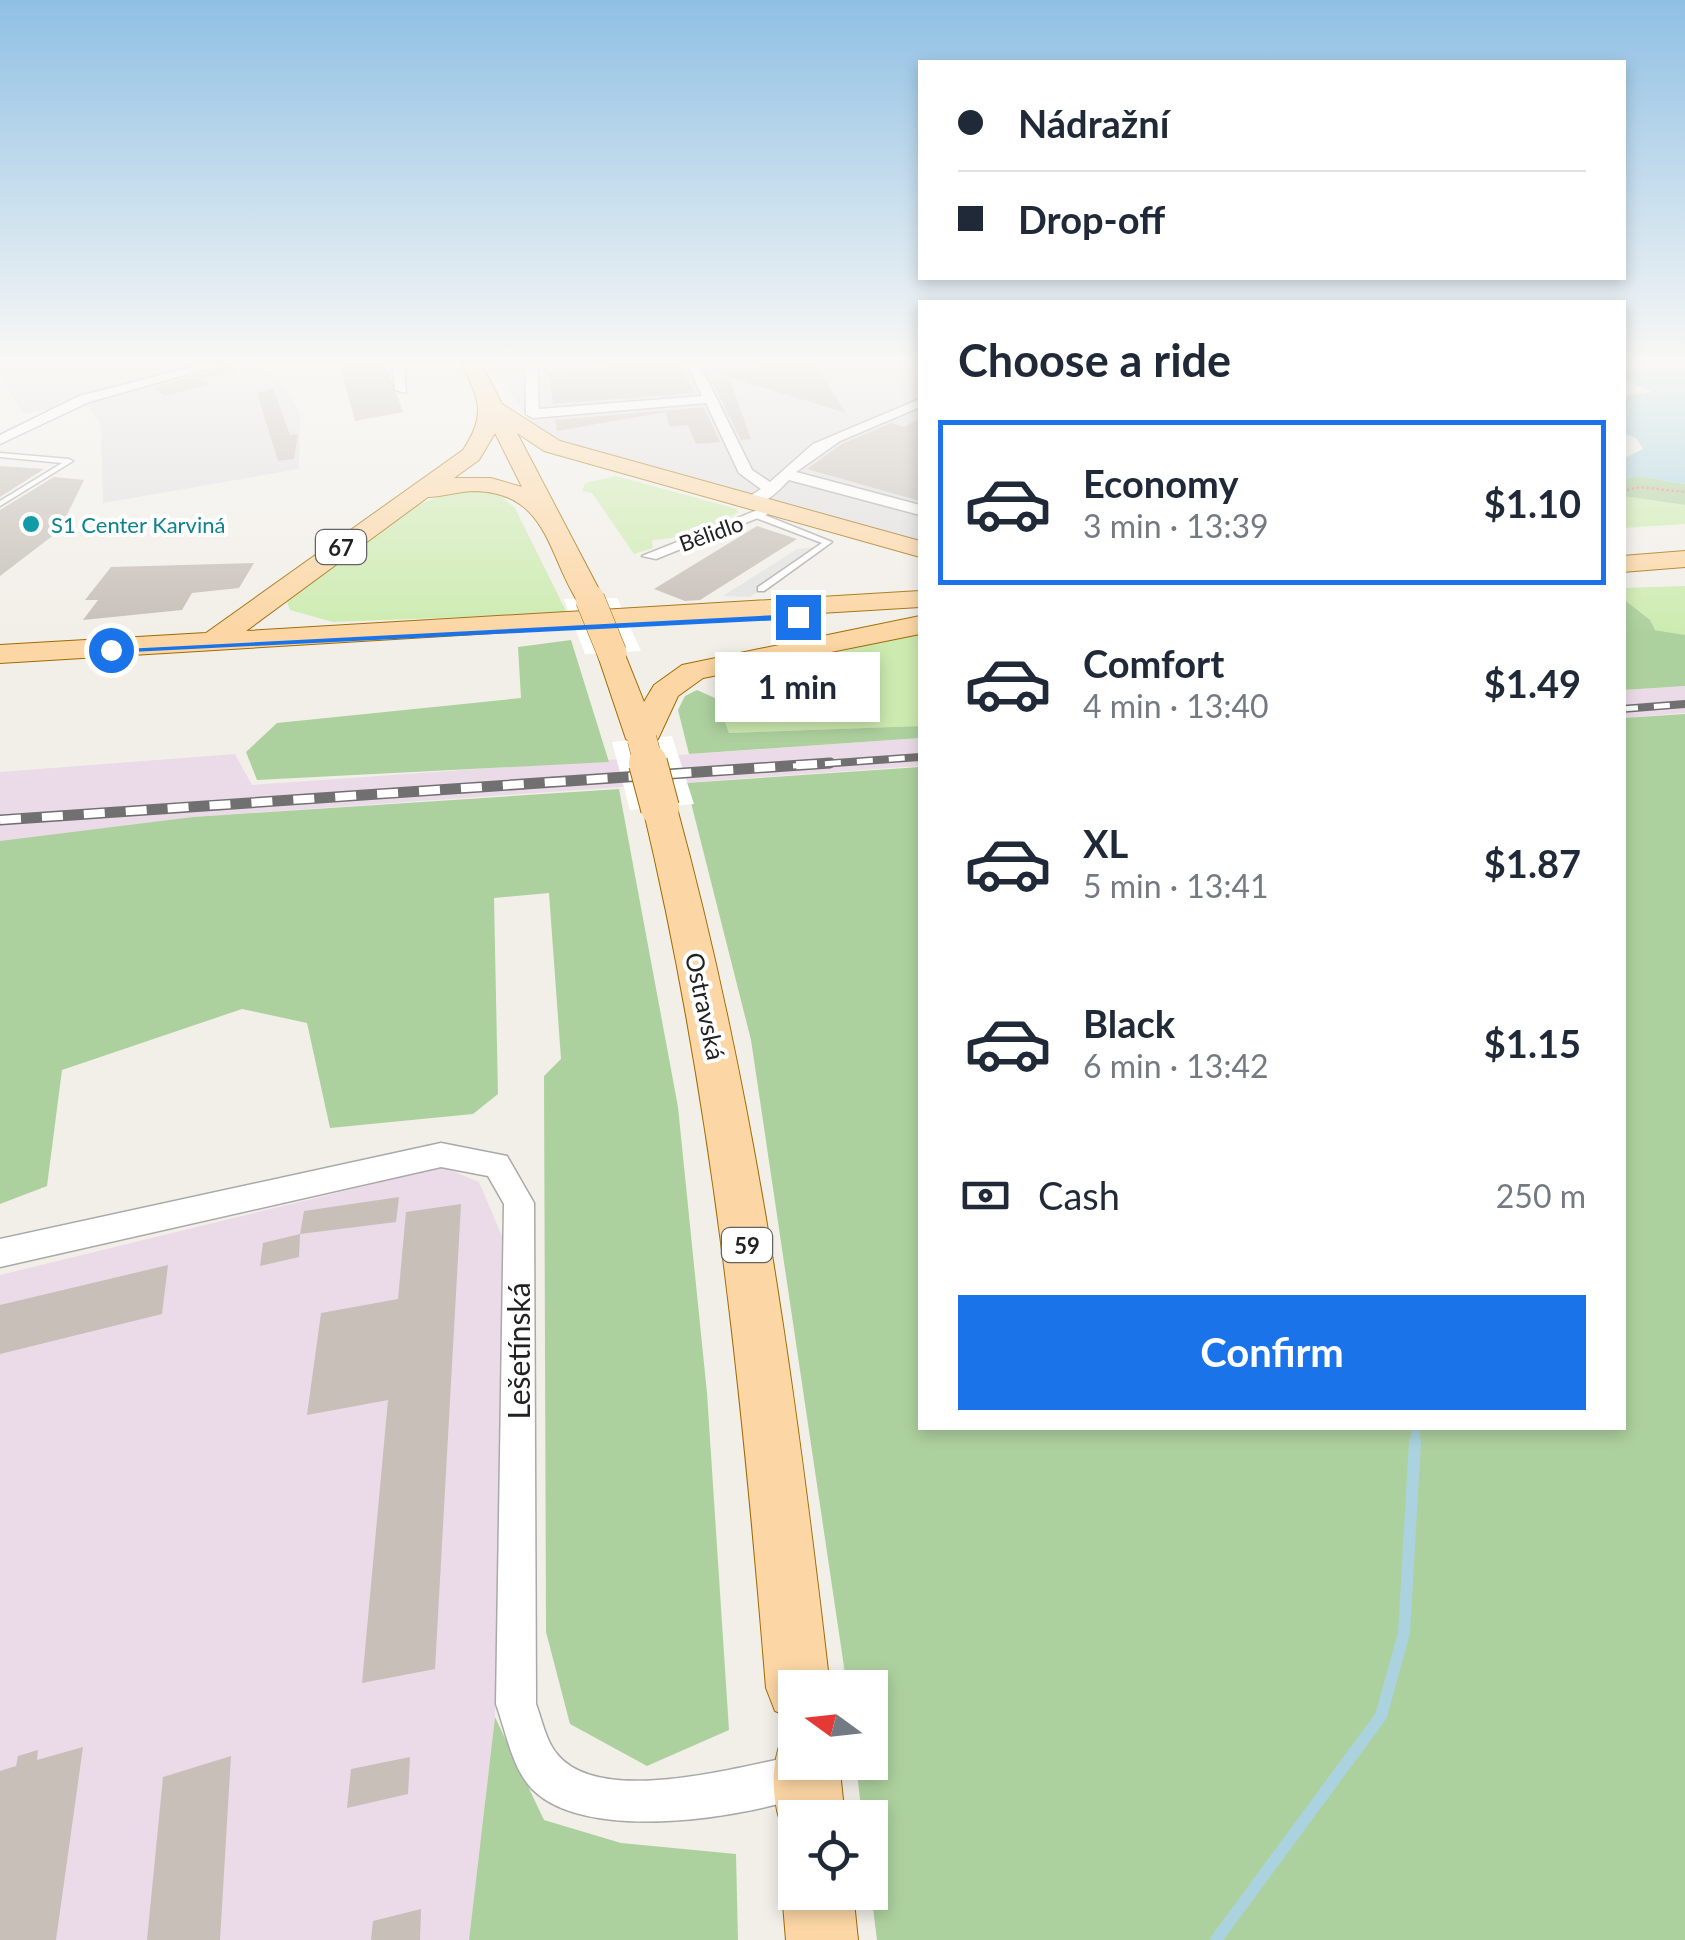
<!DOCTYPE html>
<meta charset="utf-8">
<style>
:root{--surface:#fff;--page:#f6f6f7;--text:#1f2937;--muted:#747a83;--line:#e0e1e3;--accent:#1a73e8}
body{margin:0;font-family:Lato,sans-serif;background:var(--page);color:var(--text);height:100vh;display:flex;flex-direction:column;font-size:38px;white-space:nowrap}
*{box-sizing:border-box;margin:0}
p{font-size:32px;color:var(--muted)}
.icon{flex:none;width:55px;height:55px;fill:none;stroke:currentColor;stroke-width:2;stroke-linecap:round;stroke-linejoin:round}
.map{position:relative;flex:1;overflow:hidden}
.sheet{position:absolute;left:918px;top:300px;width:708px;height:1130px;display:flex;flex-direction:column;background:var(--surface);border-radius:0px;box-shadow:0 5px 15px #0003}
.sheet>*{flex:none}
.hud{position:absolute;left:918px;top:60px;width:708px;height:220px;border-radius:0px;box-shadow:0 5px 15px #0003;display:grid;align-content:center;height:220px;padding:0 40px;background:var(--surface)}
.needle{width:65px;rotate:285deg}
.controls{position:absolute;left:778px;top:1670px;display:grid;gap:20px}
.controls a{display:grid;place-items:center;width:110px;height:110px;border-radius:0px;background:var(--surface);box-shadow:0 5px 15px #0003;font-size:50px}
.end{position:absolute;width:45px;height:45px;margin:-22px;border:12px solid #1a73e8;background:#fff;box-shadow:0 0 0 5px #fff}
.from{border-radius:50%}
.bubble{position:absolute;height:70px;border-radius:0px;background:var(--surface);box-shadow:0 5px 15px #0003;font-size:32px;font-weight:700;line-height:70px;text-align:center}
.hud b{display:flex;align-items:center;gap:35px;height:95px;font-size:38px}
.hud b+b{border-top:2px solid var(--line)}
.hud i{width:25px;height:25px;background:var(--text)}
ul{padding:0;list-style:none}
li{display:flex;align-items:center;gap:30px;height:165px;margin:0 20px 15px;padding:0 20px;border:5px solid transparent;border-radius:0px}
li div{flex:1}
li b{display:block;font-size:38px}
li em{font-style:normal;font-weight:700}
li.on{border-color:var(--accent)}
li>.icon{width:90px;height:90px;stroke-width:1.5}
h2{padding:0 40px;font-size:45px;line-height:120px}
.pay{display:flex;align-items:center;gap:25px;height:110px;padding:0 40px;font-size:38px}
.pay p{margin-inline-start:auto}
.cta{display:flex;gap:20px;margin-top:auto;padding:20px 40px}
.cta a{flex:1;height:115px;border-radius:0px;background:var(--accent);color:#fff;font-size:40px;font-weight:700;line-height:115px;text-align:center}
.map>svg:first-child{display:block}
.residential{fill:#e0dfdf}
.industrial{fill:#ebdbe8}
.grass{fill:#cdebb0}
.forest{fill:#add19e}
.parking{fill:#e2e2e2}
.water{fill:#aad3df}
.pier{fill:#fff}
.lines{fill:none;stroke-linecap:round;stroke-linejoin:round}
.stream-far1{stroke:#aad3df;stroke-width:9}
.stream{stroke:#aad3df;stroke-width:12}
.building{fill:#c7bfb8}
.service-casing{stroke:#a9a9a9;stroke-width:3}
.minor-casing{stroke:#a9a9a9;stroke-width:3}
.primary-casing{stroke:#a06b00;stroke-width:2}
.path{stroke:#fa8072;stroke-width:2.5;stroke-dasharray:2.5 2.5;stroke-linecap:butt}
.service{fill:#fff;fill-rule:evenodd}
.minor{fill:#fff;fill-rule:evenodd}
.primary{fill:#fcd6a4;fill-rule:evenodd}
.rail-far1-casing{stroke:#707070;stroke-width:8}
.rail-casing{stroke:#707070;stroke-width:11}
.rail-far1{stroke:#fff;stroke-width:5;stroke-dasharray:16;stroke-linecap:butt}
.rail{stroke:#fff;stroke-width:8;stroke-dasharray:21;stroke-linecap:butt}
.primary-bridge-far1-casing{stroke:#a06b00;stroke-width:30;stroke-linecap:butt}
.primary-bridge-casing{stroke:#a06b00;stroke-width:40;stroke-linecap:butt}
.primary-bridge-far1{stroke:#fcd6a4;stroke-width:29}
.primary-bridge{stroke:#fcd6a4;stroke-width:38}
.route{fill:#1a73e8}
.culture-dot{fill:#0f9aa8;stroke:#fff;stroke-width:4}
.labels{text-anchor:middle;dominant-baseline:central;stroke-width:8;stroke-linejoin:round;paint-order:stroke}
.far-culture-label{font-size:22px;fill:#0d838f;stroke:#fff;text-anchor:start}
.far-street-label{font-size:22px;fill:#222;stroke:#fff}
.shield{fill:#fff;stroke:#646464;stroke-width:2.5}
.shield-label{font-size:22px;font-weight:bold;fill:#222}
.street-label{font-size:25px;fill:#222;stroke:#fff}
.near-street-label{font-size:30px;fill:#222;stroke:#fff}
</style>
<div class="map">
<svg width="1685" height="1940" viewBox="0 0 1685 1940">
<rect width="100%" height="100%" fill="#f2efe9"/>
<path class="residential" d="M0,363H258L283,383L300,413L299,469L103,503L101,426L94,413L82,402L24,414L6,386Z
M492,363H920V541L559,443L528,419Z"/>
<path class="industrial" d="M1685,686V713L1623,718V690Z
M920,738V766L193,817L0,843V772L235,754L252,785Z
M443,1167L479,1182L504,1241L495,1717L469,1940H0V1275Z"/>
<path class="grass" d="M616,476L737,509L738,512C713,532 682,538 652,540L653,548L634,554L592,493L582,491L585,483Z
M461,489L497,493L515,508L567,613L333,622L290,610L287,602L293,592L419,504Z
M1623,496L1685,505V524L1623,528Z
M1685,586V635L1655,630L1623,598L1622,588Z
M920,632V726L729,733L717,699L722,687L760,672Z"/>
<path class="forest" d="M1639,476L1685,484V505L1623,496V479Z
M1622,598L1650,620L1655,630L1685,635V686L1623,690Z
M571,640L609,762L257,780L246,752L277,723L521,698L518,647Z
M697,690L717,699L729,733L920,726V738L689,754L678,710L685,696Z
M1685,714V1940H877L870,1884V1818L862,1817L856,1763L870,1762V1688L847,1687L751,1040L686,783L920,767V1428H1622L1623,718Z
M619,789L678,1107L707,1393L729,1730L647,1766L570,1724L546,1632L544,1076L561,1059L549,893L494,898L498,1094L473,1114L330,1128L307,1023L242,1009L62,1070L47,1186L0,1204V841L193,817Z
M495,1717L544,1820L621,1843L736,1854L738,1940H469Z"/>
<path class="parking" d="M826,546L750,597L723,596L797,549Z"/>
<path class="water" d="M1647,364L1685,366V484L1639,476L1623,479V459L1643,449L1636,438L1623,433V396L1652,392L1623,378V365Z"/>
<path class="pier" d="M617,598L641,651L585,654L564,599Z
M672,736L694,804L630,810L612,742Z"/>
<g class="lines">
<path class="stream-far1" d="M1415,1444L1416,1428"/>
<path class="stream" d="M1216,1940L1381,1716L1404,1633L1415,1441"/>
</g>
<path class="building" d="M234,363V372L201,379L209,385L165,396L153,388Z
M339,363H385L403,412L355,421Z
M630,363H675L696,393L553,404L549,373Z
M757,363H814L846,413L712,372L760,368Z
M730,380L751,439L741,440L712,381Z
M273,388L290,435L298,434L294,459L278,461L257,393Z
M704,407L720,442L696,444L688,425L670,427L665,412L557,431L555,420Z
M920,418V501L807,469L842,444L891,423L904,427Z
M0,466L44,469L0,497Z
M54,477L84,480L59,531L0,576V510Z
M757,526L797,539L700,600L685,601L654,589Z
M254,563L239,588L192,593L182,610L83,620L98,600H85L111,567Z
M399,1197L396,1222L300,1234L304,1211Z
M461,1204L435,1669L362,1683L388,1400L307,1415L321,1313L398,1299L406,1212Z
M300,1234L299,1257L260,1266L263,1243Z
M168,1265L162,1314L0,1354V1305Z
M83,1747L56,1940H0V1771L16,1766L18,1756L38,1750L37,1760Z
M231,1756L220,1940H147L163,1777Z
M410,1757L408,1794L347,1808L351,1769Z
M421,1909L420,1940H371L373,1921Z"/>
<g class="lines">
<defs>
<path id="service" d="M0,453L69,459L73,461L0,506V501L62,463L0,457Z
M756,514H762L832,542L764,591H758V587L822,543L756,518Z"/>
<path id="minor" d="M208,363H227L89,402L0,444V435L79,396Z
M392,363H404L406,393L395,390Z
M525,363H537L539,409L702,396L687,363H699L752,470L770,482L813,444L920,399V407L840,441L796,472L920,505V515L789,480C778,491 763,508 744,506V500L761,489L739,473L706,403L533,418L526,414Z
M765,507L778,510L656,559L642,556Z
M441,1143L507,1156L534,1203L536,1704C542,1720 546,1741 557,1754C600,1807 737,1767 795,1756V1762H823L828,1775L822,1790C756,1817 576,1848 527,1783C511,1762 505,1729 496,1704L504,1204L488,1176L441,1167L0,1267V1239Z"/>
<path id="primary" d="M461,363H481L502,404L560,441L920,541V557L544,451L517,433L604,599L600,605H580C547,556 549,493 475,491C459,491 443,497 428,497L246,631L920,591V607L0,663V645L206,633L463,450C487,414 479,399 461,363ZM495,433L522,487L491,478H454L479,460Z
M1685,551V567L1622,572V556Z
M920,616V634L703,678L678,696L658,739L642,749L626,739L597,653L602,647H622L644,702L654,685L682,665Z
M660,797L672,800L677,808C756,1097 796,1390 830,1688H795V1719L775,1711L766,1688C742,1391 712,1098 643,808L648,800Z
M795,1733V1762H839L845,1818H795V1846L787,1842C773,1808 768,1773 782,1738Z
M795,1866V1892H853L858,1940H786L782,1892Z"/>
</defs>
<use href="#service" class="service-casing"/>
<use href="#minor" class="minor-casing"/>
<use href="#primary" class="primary-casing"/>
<path class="path" d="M1622,491L1640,487L1685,492"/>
<use href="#service" class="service"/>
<use href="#minor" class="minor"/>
<use href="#primary" class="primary"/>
<defs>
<path id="rail-far1" d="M1622,709L1685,704
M793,766L920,757"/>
<path id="rail" d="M0,820L830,763"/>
</defs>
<use href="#rail-far1" class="rail-far1-casing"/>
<use href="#rail" class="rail-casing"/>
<use href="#rail-far1" class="rail-far1"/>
<use href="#rail" class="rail"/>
<defs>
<path id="primary-bridge-far1" d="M590,599L612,653
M642,739L649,766"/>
<path id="primary-bridge" d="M648,763L660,808"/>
</defs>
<use href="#primary-bridge-far1" class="primary-bridge-far1-casing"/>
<use href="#primary-bridge" class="primary-bridge-casing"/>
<use href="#primary-bridge-far1" class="primary-bridge-far1"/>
<use href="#primary-bridge" class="primary-bridge"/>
</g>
<linearGradient id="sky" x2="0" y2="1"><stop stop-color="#8fc0e4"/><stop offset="0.57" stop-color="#f9f8f5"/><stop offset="1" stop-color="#f9f8f5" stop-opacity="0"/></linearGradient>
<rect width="1685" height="634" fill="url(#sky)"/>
<path class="route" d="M798,614L802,619L111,653L105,650Z"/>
<circle class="culture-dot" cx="31" cy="524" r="10"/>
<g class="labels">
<g class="far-culture-label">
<text x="51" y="524">S1 Center Karviná</text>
</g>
<g class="far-street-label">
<text transform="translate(711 533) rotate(-20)">Bělidlo</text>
</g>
<g class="shield">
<rect x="316" y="530" width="50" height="34" rx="8"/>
<rect x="722" y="1228" width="50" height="34" rx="8"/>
</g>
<g class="shield-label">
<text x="341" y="547">67</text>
<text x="747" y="1245">59</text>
</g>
<g class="street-label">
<text transform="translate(706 1006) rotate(78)">Ostravská</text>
</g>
<g class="near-street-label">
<text transform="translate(518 1351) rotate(-90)">Lešetínská</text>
</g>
</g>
</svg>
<div class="controls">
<a><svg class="needle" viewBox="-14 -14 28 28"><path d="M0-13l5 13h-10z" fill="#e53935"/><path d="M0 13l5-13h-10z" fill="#747a83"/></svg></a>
<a><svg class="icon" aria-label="locate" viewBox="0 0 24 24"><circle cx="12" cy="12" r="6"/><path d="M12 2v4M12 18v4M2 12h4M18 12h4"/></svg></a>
</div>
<i class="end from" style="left:111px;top:650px"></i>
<i class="end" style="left:798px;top:617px"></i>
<div class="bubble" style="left:715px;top:652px;width:165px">1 min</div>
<div class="hud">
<b><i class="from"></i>Nádražní</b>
<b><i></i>Drop-off</b>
</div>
<section class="sheet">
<h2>Choose a ride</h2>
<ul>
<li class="on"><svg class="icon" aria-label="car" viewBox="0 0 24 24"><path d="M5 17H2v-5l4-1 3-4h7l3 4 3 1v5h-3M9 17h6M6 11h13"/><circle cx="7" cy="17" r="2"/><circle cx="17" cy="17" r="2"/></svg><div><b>Economy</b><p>3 min · 13:39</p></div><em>$1.10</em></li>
<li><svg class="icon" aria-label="car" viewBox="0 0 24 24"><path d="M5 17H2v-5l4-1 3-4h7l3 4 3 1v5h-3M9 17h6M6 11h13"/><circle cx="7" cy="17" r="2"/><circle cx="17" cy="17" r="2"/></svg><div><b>Comfort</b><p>4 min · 13:40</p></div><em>$1.49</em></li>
<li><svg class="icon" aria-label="car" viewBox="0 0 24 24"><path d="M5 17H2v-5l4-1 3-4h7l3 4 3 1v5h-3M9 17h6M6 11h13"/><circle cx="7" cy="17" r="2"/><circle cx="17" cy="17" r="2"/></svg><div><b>XL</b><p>5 min · 13:41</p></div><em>$1.87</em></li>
<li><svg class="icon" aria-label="car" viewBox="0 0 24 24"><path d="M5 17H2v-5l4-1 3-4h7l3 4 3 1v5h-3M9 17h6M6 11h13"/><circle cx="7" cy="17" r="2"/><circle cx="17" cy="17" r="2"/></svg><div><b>Black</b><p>6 min · 13:42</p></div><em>$1.15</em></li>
</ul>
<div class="pay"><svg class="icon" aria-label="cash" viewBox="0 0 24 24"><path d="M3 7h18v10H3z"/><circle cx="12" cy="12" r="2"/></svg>Cash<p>250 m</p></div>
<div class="cta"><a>Confirm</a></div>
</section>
</div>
